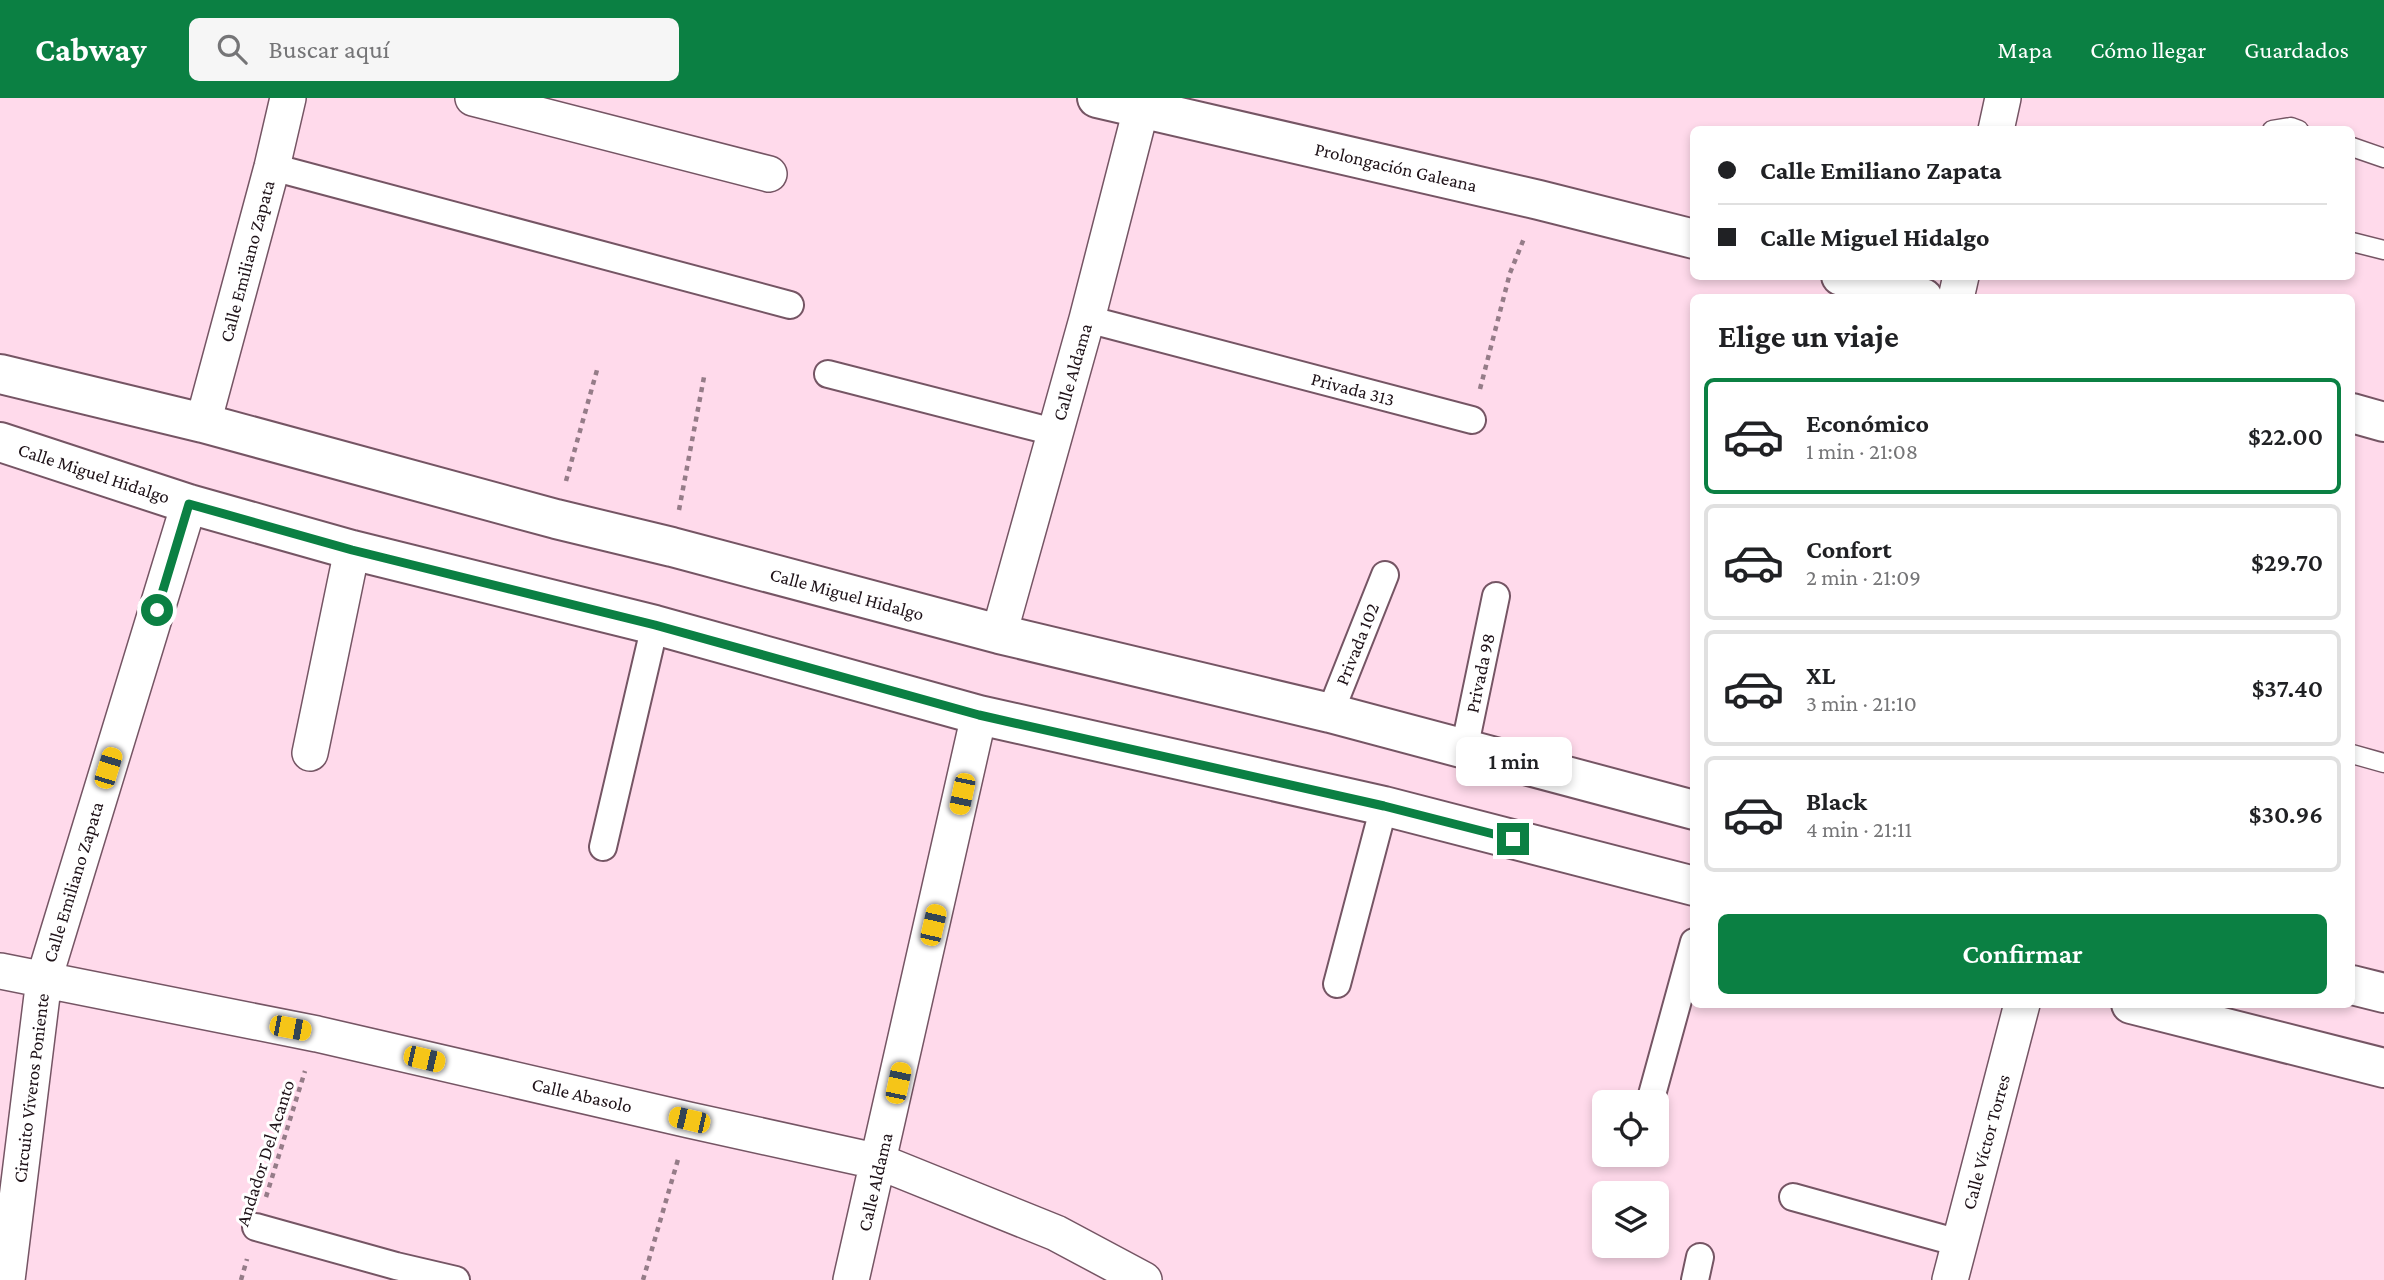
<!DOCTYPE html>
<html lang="es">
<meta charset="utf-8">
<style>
:root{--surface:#fff;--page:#f6f6f6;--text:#202124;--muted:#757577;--line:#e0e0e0;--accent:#0b8043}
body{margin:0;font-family:"Crimson Pro",serif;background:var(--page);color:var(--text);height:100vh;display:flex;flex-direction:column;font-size:26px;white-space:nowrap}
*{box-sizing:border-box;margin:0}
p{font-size:23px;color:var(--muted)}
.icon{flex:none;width:38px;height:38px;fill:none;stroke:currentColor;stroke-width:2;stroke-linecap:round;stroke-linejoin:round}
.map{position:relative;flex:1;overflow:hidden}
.panel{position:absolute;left:1690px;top:196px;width:665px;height:714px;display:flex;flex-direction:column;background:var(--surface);border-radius:10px;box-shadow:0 4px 10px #0003}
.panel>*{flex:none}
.hud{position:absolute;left:1690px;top:28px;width:665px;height:154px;border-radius:10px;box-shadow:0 4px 10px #0003;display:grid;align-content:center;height:154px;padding:0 28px;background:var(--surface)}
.buttons{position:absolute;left:1592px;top:992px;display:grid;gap:14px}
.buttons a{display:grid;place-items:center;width:77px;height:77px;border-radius:10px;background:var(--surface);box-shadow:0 4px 10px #0003;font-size:35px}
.end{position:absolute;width:32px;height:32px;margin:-16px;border:9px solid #0b8043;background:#fff;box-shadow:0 0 0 4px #fff}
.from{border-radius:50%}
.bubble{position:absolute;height:49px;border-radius:10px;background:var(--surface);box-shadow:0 4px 10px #0003;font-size:23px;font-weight:600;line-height:49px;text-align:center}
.car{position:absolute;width:21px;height:42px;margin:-21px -10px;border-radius:9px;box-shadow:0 0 5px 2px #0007;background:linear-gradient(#f5c518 24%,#345 0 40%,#f5c518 0 76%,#345 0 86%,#f5c518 0)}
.hud b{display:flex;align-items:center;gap:24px;height:66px;font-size:26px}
.hud b+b{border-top:2px solid var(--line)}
.hud i{width:18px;height:18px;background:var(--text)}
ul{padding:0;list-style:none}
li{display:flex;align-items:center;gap:21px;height:116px;margin:0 14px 10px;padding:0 14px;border:4px solid var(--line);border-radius:10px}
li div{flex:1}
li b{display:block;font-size:26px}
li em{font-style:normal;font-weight:600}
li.current{border-color:var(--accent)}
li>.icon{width:63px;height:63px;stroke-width:1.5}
h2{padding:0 28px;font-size:32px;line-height:84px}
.button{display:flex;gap:14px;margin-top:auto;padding:14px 28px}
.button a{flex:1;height:80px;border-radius:10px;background:var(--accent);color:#fff;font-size:28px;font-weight:600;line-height:80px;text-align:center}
header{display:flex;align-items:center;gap:42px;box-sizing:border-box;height:98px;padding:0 35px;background:var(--accent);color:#fff}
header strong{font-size:33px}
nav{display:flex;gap:38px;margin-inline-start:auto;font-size:24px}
.search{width:490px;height:63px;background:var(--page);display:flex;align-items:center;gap:18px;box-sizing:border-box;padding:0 24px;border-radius:10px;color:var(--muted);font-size:26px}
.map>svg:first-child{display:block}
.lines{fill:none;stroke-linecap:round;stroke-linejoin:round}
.service-casing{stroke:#755564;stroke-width:21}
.pedestrian-casing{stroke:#755564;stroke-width:30}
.minor-casing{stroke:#755564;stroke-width:38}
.secondary-casing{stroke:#755564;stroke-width:42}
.path{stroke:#957c88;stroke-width:4.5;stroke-dasharray:5 5;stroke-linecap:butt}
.service{stroke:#fff;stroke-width:18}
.pedestrian{stroke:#fff;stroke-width:26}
.minor{stroke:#fff;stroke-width:35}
.secondary{stroke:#fff;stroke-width:38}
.route{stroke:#0b8043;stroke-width:9}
.labels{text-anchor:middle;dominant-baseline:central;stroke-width:6;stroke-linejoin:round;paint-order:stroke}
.street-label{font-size:19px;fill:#1e1218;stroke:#fff}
</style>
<header>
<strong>Cabway</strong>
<div class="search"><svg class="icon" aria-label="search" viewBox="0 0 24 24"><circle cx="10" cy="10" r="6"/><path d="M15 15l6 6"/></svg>Buscar aquí</div>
<nav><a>Mapa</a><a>Cómo llegar</a><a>Guardados</a></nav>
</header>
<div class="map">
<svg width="2384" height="1182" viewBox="0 0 2384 1182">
<rect width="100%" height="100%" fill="#ffdaeb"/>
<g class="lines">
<defs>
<path id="service" d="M2272,32L2291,29L2299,32
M2352,49L2384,60
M2352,144L2384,152
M2352,656L2384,665"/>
<path id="pedestrian" d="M272,69L790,207
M1087,221L1472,322
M828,276L1054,334
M1330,615L1385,477
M1464,652L1496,498
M603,749L655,527
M1337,886L1384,708
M1650,1004L1694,844
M1793,1099L1959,1145
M256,1129L396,1168L456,1182
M1695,1182L1700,1159"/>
<path id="minor" d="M473,0L769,76
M1996,32L2003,0
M1956,200L1961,178
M203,325L272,69L288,0
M999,536L1087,221L1141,11
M310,655L352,452
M0,873L317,936L689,1022L880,1064L1056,1135L1144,1182
M7,1182L44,881L189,406
M851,1182L979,617
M1950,1182L2022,906"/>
<path id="secondary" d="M1097,0L1539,102L1694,141
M1841,178L1923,200
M0,276L203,325L556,421L672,449L999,536L1330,615L1694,712
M2352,315L2384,324
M0,344L189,406L352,452L655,527L979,617L1384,708L1694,788
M2352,887L2384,895
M2131,906L2384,970"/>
</defs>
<use href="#service" class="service-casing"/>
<use href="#pedestrian" class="pedestrian-casing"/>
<use href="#minor" class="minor-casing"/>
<use href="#secondary" class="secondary-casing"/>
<path class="path" d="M1480,291L1510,175L1525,138
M566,383L597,272
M679,412L704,279
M266,1099L305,973
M241,1182L247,1161
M643,1182L679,1058"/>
<use href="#service" class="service"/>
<use href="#pedestrian" class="pedestrian"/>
<use href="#minor" class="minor"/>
<use href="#secondary" class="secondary"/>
</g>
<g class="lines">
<path class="route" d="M157,512L189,406L352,452L655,527L979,617L1384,708L1513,741"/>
</g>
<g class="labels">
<g class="street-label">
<text transform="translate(1396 69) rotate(13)">Prolongación Galeana</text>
<text transform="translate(247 163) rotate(-75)">Calle Emiliano Zapata</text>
<text transform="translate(1072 274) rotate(-74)">Calle Aldama</text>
<text transform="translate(1353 291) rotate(15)">Privada 313</text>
<text transform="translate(94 375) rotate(18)">Calle Miguel Hidalgo</text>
<text transform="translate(847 496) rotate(15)">Calle Miguel Hidalgo</text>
<text transform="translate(1357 546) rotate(-68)">Privada 102</text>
<text transform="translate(1480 575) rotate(-78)">Privada 98</text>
<text transform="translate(73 784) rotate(-73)">Calle Emiliano Zapata</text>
<text transform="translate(31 990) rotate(-83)">Circuito Viveros Poniente</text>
<text transform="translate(582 997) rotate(13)">Calle Abasolo</text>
<text transform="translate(1986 1044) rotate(-75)">Calle Víctor Torres</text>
<text transform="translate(265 1055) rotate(-72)">Andador Del Acanto</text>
<text transform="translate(875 1084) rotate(-77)">Calle Aldama</text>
</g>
</g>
</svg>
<div class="buttons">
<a><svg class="icon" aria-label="locate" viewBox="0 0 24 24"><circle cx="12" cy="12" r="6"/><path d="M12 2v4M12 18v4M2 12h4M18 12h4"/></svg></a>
<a><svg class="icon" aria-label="layers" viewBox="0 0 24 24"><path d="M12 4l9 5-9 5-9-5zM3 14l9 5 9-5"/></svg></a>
</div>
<i class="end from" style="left:157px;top:512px"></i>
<i class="end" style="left:1513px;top:741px"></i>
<div class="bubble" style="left:1456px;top:639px;width:116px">1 min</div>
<i class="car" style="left:108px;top:670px;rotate:17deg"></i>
<i class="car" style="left:962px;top:696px;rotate:192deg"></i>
<i class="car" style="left:933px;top:827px;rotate:13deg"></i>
<i class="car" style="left:290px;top:930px;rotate:101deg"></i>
<i class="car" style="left:424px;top:961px;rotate:103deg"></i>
<i class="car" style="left:898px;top:985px;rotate:12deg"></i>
<i class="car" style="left:689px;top:1022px;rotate:283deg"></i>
<div class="hud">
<b><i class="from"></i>Calle Emiliano Zapata</b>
<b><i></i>Calle Miguel Hidalgo</b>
</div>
<section class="panel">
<h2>Elige un viaje</h2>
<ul>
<li class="current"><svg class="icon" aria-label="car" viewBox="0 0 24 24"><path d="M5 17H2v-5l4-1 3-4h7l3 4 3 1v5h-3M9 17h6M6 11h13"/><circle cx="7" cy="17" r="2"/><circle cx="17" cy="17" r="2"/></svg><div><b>Económico</b><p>1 min · 21:08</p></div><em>$22.00</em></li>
<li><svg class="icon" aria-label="car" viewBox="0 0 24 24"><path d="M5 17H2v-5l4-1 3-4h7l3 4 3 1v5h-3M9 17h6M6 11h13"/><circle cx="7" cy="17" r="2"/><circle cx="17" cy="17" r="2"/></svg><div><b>Confort</b><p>2 min · 21:09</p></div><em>$29.70</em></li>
<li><svg class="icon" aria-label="car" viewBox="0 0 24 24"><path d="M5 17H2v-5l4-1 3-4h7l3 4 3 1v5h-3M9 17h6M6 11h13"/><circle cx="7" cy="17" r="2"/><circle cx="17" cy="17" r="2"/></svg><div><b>XL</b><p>3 min · 21:10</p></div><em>$37.40</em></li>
<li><svg class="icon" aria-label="car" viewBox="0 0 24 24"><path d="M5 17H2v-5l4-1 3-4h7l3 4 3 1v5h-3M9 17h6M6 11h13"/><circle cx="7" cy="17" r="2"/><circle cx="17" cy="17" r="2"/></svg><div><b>Black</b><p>4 min · 21:11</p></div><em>$30.96</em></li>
</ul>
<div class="button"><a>Confirmar</a></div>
</section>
</div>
